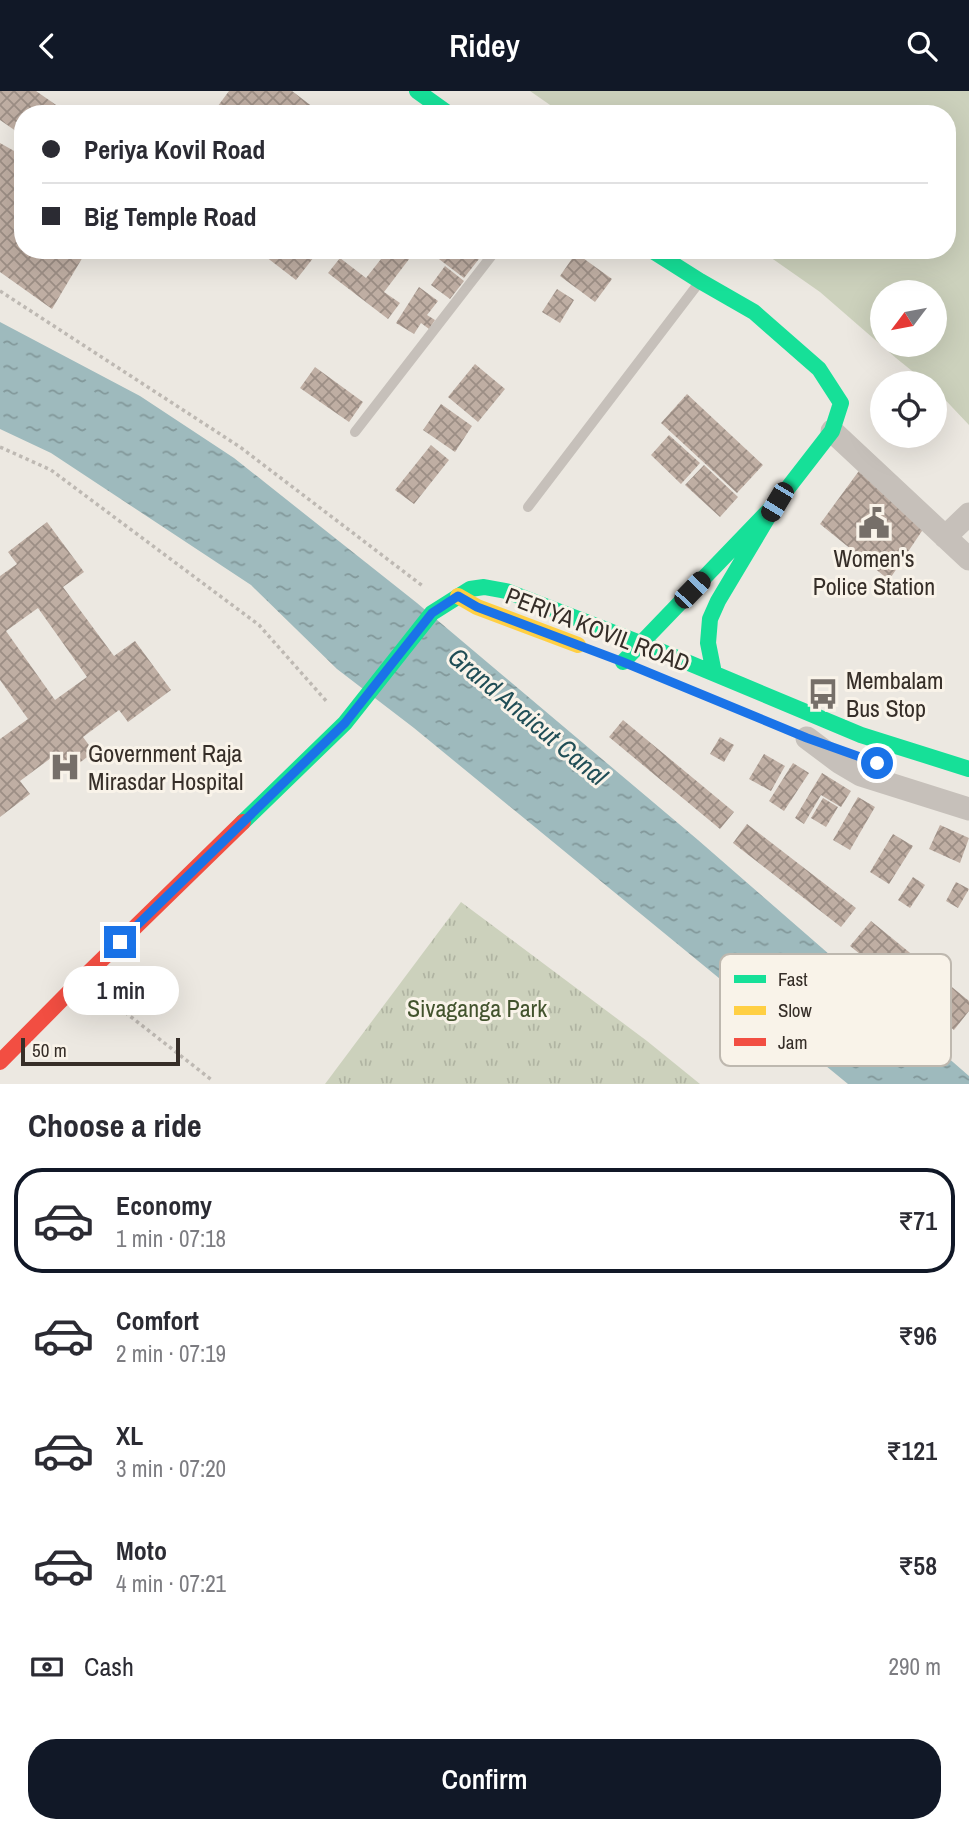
<!DOCTYPE html>
<meta charset="utf-8">
<style>
:root{--surface:#fff;--page:#f2f2f3;--text:#2b2b33;--muted:#7c7c81;--line:#e1e1e2;--accent:#111827}
body{margin:0;font-family:"Archivo Narrow",sans-serif;background:var(--page);color:var(--text);height:100vh;display:flex;flex-direction:column;font-size:26px;white-space:nowrap}
*{box-sizing:border-box;margin:0}
p{font-size:23px;color:var(--muted)}
.icon{flex:none;width:38px;height:38px;fill:none;stroke:currentColor;stroke-width:2;stroke-linecap:round;stroke-linejoin:round}
.map{position:relative;height:993px;overflow:hidden}
.details{display:flex;flex-direction:column;background:var(--surface);flex:1}
.details>*{flex:none}
.top-card{position:absolute;left:14px;top:14px;width:942px;height:154px;border-radius:28px;box-shadow:0 7px 28px #0002;display:grid;align-content:center;height:154px;padding:0 28px;background:var(--surface)}
.needle{width:46px;rotate:238deg}
.buttons{position:absolute;left:870px;top:189px;display:grid;gap:14px}
.buttons a{display:grid;place-items:center;width:77px;height:77px;border-radius:50%;background:var(--surface);box-shadow:0 7px 28px #0002;font-size:35px}
.scale{position:absolute;left:21px;bottom:18px;width:159px;box-sizing:border-box;padding-left:7px;border:4px solid #362e28;border-top:0;font-size:19px;line-height:24px;white-space:nowrap;color:#362e28;-webkit-text-stroke:5px #f9f3e9;paint-order:stroke}
.end{position:absolute;width:32px;height:32px;margin:-16px;border:9px solid #1a73e8;background:#fff;box-shadow:0 0 0 4px #fff}
.from{border-radius:50%}
.bubble{position:absolute;height:49px;border-radius:24px;background:var(--surface);box-shadow:0 7px 28px #0002;font-size:23px;font-weight:600;line-height:49px;text-align:center}
.car{position:absolute;width:21px;height:42px;margin:-21px -10px;border-radius:9px;box-shadow:0 0 5px 2px #0007;background:linear-gradient(#222 24%,#8ab4d8 0 40%,#222 0 76%,#8ab4d8 0 86%,#222 0)}
.top-card b{display:flex;align-items:center;gap:24px;height:66px;font-size:26px}
.top-card b+b{border-top:2px solid var(--line)}
.top-card i{width:18px;height:18px;background:var(--text)}
ul{padding:0;list-style:none}
li{display:flex;align-items:center;gap:21px;height:105px;margin:0 14px 10px;padding:0 14px;border:4px solid transparent;border-radius:28px}
li div{flex:1}
li b{display:block;font-size:26px}
li em{font-style:normal;font-weight:600}
li.active{border-color:var(--accent)}
li>.icon{width:63px;height:63px;stroke-width:1.5}
h2{padding:0 28px;font-size:32px;line-height:84px}
.pay{display:flex;align-items:center;gap:18px;height:77px;padding:0 28px;font-size:26px}
.pay p{margin-inline-start:auto}
.cta{display:flex;gap:14px;margin-top:auto;padding:14px 28px}
.cta a{flex:1;height:80px;border-radius:28px;background:var(--accent);color:#fff;font-size:28px;font-weight:600;line-height:80px;text-align:center}
header{display:flex;justify-content:space-between;align-items:center;height:91px;padding:0 28px;background:var(--accent);color:#fff;font-size:32px;font-weight:600}
.map>svg:first-child{display:block}
.grass{fill:url(#grass-tufts)}
.pitch{fill:#ccd1bc;fill-rule:evenodd}
.water{fill:url(#water-ripples)}
.building{fill:url(#building-cross-hatch);fill-rule:evenodd}
.lines{fill:none;stroke-linecap:round;stroke-linejoin:round}
.path{stroke:#beb9b3;stroke-width:3.5;stroke-dasharray:3.5 3.5;stroke-linecap:butt}
.lane{stroke:#c6c0ba;stroke-width:10}
.street{stroke:#c6c0ba;stroke-width:23}
.fast{stroke:#16e098;stroke-width:16}
.slow{stroke:#ffcf43;stroke-width:16}
.jam{stroke:#f24e42;stroke-width:16}
.route{stroke:#1a73e8;stroke-width:9}
.labels{text-anchor:middle;dominant-baseline:central;stroke-width:6;stroke-linejoin:round;paint-order:stroke}
.poi-label{font-size:24px;fill:#362e28;stroke:#f9f3e9;text-anchor:start}
.street-label{font-size:24px;fill:#362e28;stroke:#f9f3e9}
.park-label{font-size:24px;fill:#42532d;stroke:#f9f3e9}
.water-label{font-size:26px;font-style:italic;fill:#204e56;stroke:#f9f3e9}
.key{fill:#f9f3e9;stroke:#beb8af;stroke-width:2}
.key-label{font-size:19px;fill:#362e28}
</style>
<header><svg class="icon" aria-label="back" viewBox="0 0 24 24"><path d="M15 5l-7 7 7 7"/></svg>Ridey<svg class="icon" aria-label="search" viewBox="0 0 24 24"><circle cx="10" cy="10" r="6"/><path d="M15 15l6 6"/></svg></header>
<div class="map">
<svg width="969" height="993" viewBox="0 0 969 993">
<defs>
<pattern id="grass-tufts" width="24" height="20" patternUnits="userSpaceOnUse" patternTransform="scale(1.75)"><rect width="24" height="20" fill="#ccd1bc"/><path d="M3 7l-1-3M5 7V3M7 7l1-3M15 17l-1-3M17 17v-4M19 17l1-3" fill="none" stroke="#b0b4a2"/></pattern>
<pattern id="water-ripples" width="26" height="14" patternUnits="userSpaceOnUse" patternTransform="scale(1.75)"><rect width="26" height="14" fill="#9ebabd"/><path d="M2 4q2-2 4 0t4 0M15 11q2-2 4 0t4 0" fill="none" stroke="#82989a"/></pattern>
<pattern id="building-cross-hatch" width="8" height="8" patternUnits="userSpaceOnUse" patternTransform="scale(1.75)"><rect width="8" height="8" fill="#bfaea3"/><path d="M0 0l8 8M0 8l8-8" fill="none" stroke="#9c8e85"/></pattern>
</defs>
<rect width="100%" height="100%" fill="#ece8e1"/>
<path class="grass" d="M461,811L647,950L700,993H325Z"/>
<path class="pitch" d="M530,0H969V334L935,298L934,292H927L896,267L820,201L760,159H947V23H563ZM882,201H934V254H882Z"/>
<path class="water" d="M0,231L140,305L234,367L417,512L698,749L969,985V993H848L414,637L337,578L251,494L51,362L0,338Z"/>
<path class="building" d="M0,0H36L69,23H23V45L0,29Z
M229,0H292L322,23H212Z
M0,52L23,65V159H87L52,218L0,181Z
M257,159H321L315,167L314,166L296,189Z
M381,159H416L384,201L400,212L388,228L328,182L340,167L366,187L385,163Z
M427,159H486L464,187Z
M576,162L612,188L595,211L560,185Z
M445,175L464,190L450,208L431,194Z
M419,196L438,210L427,224L435,229L429,238L421,232L414,243L396,232Z
M557,198L574,209L560,232L542,221Z
M475,273L505,298L478,331L448,306Z
M315,276L363,311L349,331L300,297Z
M687,303L763,374L737,402L661,332Z
M441,313L472,335L455,361L423,339Z
M669,344L700,372L681,393L651,364Z
M431,354L449,369L414,413L395,399Z
M864,373L928,431L889,489L820,433Z
M704,374L738,406L720,426L685,394Z
M47,431L84,481L63,496L114,565L135,550L171,599L128,631L119,619L83,646L94,661L67,681L55,664L20,690L30,703L0,726V648L28,628L0,589V485L17,473L8,461ZM38,517L87,586L55,609L6,540Z
M623,629L734,721L720,738L609,646Z
M720,646L734,654L724,671L710,663Z
M764,663L785,675L771,700L749,688Z
M793,672L809,682L784,720L769,710Z
M822,682L851,700L841,716L821,704L804,733L795,727Z
M858,706L875,716L850,759L833,749Z
M823,707L838,716L826,736L811,727Z
M747,733L856,817L841,836L733,752Z
M940,734L969,747L960,772L929,758Z
M893,743L913,755L889,793L870,781Z
M913,786L925,794L910,817L898,809Z
M956,791L969,798L958,817L946,810Z
M871,830L969,910V920L954,939L850,855Z"/>
<g class="lines">
<path class="path" d="M0,200L240,356L424,496
M0,356L51,379L259,534L328,612
M103,904L213,990"/>
<path class="lane" d="M355,341L496,159
M528,416L698,193"/>
<path class="street" d="M832,340L969,468
M945,446L969,423
M807,647L839,671L861,684L969,718"/>
<path class="fast" d="M417,0L449,23
M623,571L777,411L832,340L841,312L819,278L754,221L700,190L651,159
M714,582L708,552L710,528L718,510L777,411
M243,731L345,632L432,522L470,498L484,496L506,500L653,557L861,644L969,678"/>
<path class="slow" d="M458,505L477,516L578,554"/>
<path class="jam" d="M0,971L82,888L243,731"/>
</g>
<g class="lines">
<path class="route" d="M120,851L345,632L432,522L458,505L477,516L623,571L807,647L877,672"/>
</g>
<defs>
<symbol id="civic-bare" viewBox="-9 -9 18 18"><path d="M-.6-6.5H3V-4.5H.6V-3L4-1V1h2V6H-6V1h2V-1L-.6-3ZM-1.2 2.5V6h2.4V2.5Z" fill="#766f69" stroke="#f9f3e9" stroke-width="2.5" paint-order="stroke"/></symbol>
<symbol id="bus-bare" viewBox="-9 -9 18 18"><path d="M-5-6H5V4H4V6H2V4H-2V6H-4V4H-5ZM-3.5-4V0h7V-4ZM-3.5 1.2v1.5H-2V1.2ZM2 1.2v1.5H3.5V1.2Z" fill="#766f69" stroke="#f9f3e9" stroke-width="2.5" paint-order="stroke"/></symbol>
<symbol id="hospital-bare" viewBox="-9 -9 18 18"><path d="M-5-5h3v3.5h4V-5h3V5h-3V1.5h-4V5h-3Z" fill="#766f69" stroke="#f9f3e9" stroke-width="2.5" paint-order="stroke"/></symbol>
</defs>
<g fill-rule="evenodd">
<use href="#civic-bare" x="852" y="410" width="44" height="44"/>
<use href="#bus-bare" x="801" y="581" width="44" height="44"/>
<use href="#hospital-bare" x="43" y="654" width="44" height="44"/>
</g>
<g class="labels">
<g class="poi-label">
<text x="874" y="467" text-anchor="middle">Women's<tspan x="874" dy="28">Police Station</tspan></text>
<text x="846" y="589">Membalam<tspan x="846" dy="28">Bus Stop</tspan></text>
<text x="88" y="662">Government Raja<tspan x="88" dy="28">Mirasdar Hospital</tspan></text>
</g>
<g class="street-label">
<text transform="translate(598 538) rotate(21)">PERIYA KOVIL ROAD</text>
</g>
<g class="park-label">
<text x="477" y="917">Sivaganga Park</text>
</g>
<g class="water-label">
<text transform="translate(528 625) rotate(40)">Grand Anaicut Canal</text>
</g>
</g>
<rect x="720" y="863" width="231" height="112" rx="10" class="key"/>
<rect x="734" y="884" width="32" height="8" fill="#16e098"/>
<rect x="734" y="915" width="32" height="9" fill="#ffcf43"/>
<rect x="734" y="947" width="32" height="8" fill="#f24e42"/>
<g class="key-label">
<text x="778" y="895">Fast</text>
<text x="778" y="926">Slow</text>
<text x="778" y="958">Jam</text>
</g>
</svg>
<div class="buttons">
<a><svg class="needle" viewBox="-14 -14 28 28"><path d="M0-13l5 13h-10z" fill="#e53935"/><path d="M0 13l5-13h-10z" fill="#7c7c81"/></svg></a>
<a><svg class="icon" aria-label="locate" viewBox="0 0 24 24"><circle cx="12" cy="12" r="6"/><path d="M12 2v4M12 18v4M2 12h4M18 12h4"/></svg></a>
</div>
<div class="scale">50 m</div>
<i class="end from" style="left:877px;top:672px"></i>
<i class="end" style="left:120px;top:851px"></i>
<div class="bubble" style="left:63px;top:875px;width:116px">1 min</div>
<i class="car" style="left:777px;top:411px;rotate:211deg"></i>
<i class="car" style="left:692px;top:499px;rotate:44deg"></i>
<div class="top-card">
<b><i class="from"></i>Periya Kovil Road</b>
<b><i></i>Big Temple Road</b>
</div>
</div>
<section class="details">
<h2>Choose a ride</h2>
<ul>
<li class="active"><svg class="icon" aria-label="car" viewBox="0 0 24 24"><path d="M5 17H2v-5l4-1 3-4h7l3 4 3 1v5h-3M9 17h6M6 11h13"/><circle cx="7" cy="17" r="2"/><circle cx="17" cy="17" r="2"/></svg><div><b>Economy</b><p>1 min · 07:18</p></div><em>₹71</em></li>
<li><svg class="icon" aria-label="car" viewBox="0 0 24 24"><path d="M5 17H2v-5l4-1 3-4h7l3 4 3 1v5h-3M9 17h6M6 11h13"/><circle cx="7" cy="17" r="2"/><circle cx="17" cy="17" r="2"/></svg><div><b>Comfort</b><p>2 min · 07:19</p></div><em>₹96</em></li>
<li><svg class="icon" aria-label="car" viewBox="0 0 24 24"><path d="M5 17H2v-5l4-1 3-4h7l3 4 3 1v5h-3M9 17h6M6 11h13"/><circle cx="7" cy="17" r="2"/><circle cx="17" cy="17" r="2"/></svg><div><b>XL</b><p>3 min · 07:20</p></div><em>₹121</em></li>
<li><svg class="icon" aria-label="car" viewBox="0 0 24 24"><path d="M5 17H2v-5l4-1 3-4h7l3 4 3 1v5h-3M9 17h6M6 11h13"/><circle cx="7" cy="17" r="2"/><circle cx="17" cy="17" r="2"/></svg><div><b>Moto</b><p>4 min · 07:21</p></div><em>₹58</em></li>
</ul>
<div class="pay"><svg class="icon" aria-label="cash" viewBox="0 0 24 24"><path d="M3 7h18v10H3z"/><circle cx="12" cy="12" r="2"/></svg>Cash<p>290 m</p></div>
<div class="cta"><a>Confirm</a></div>
</section>
